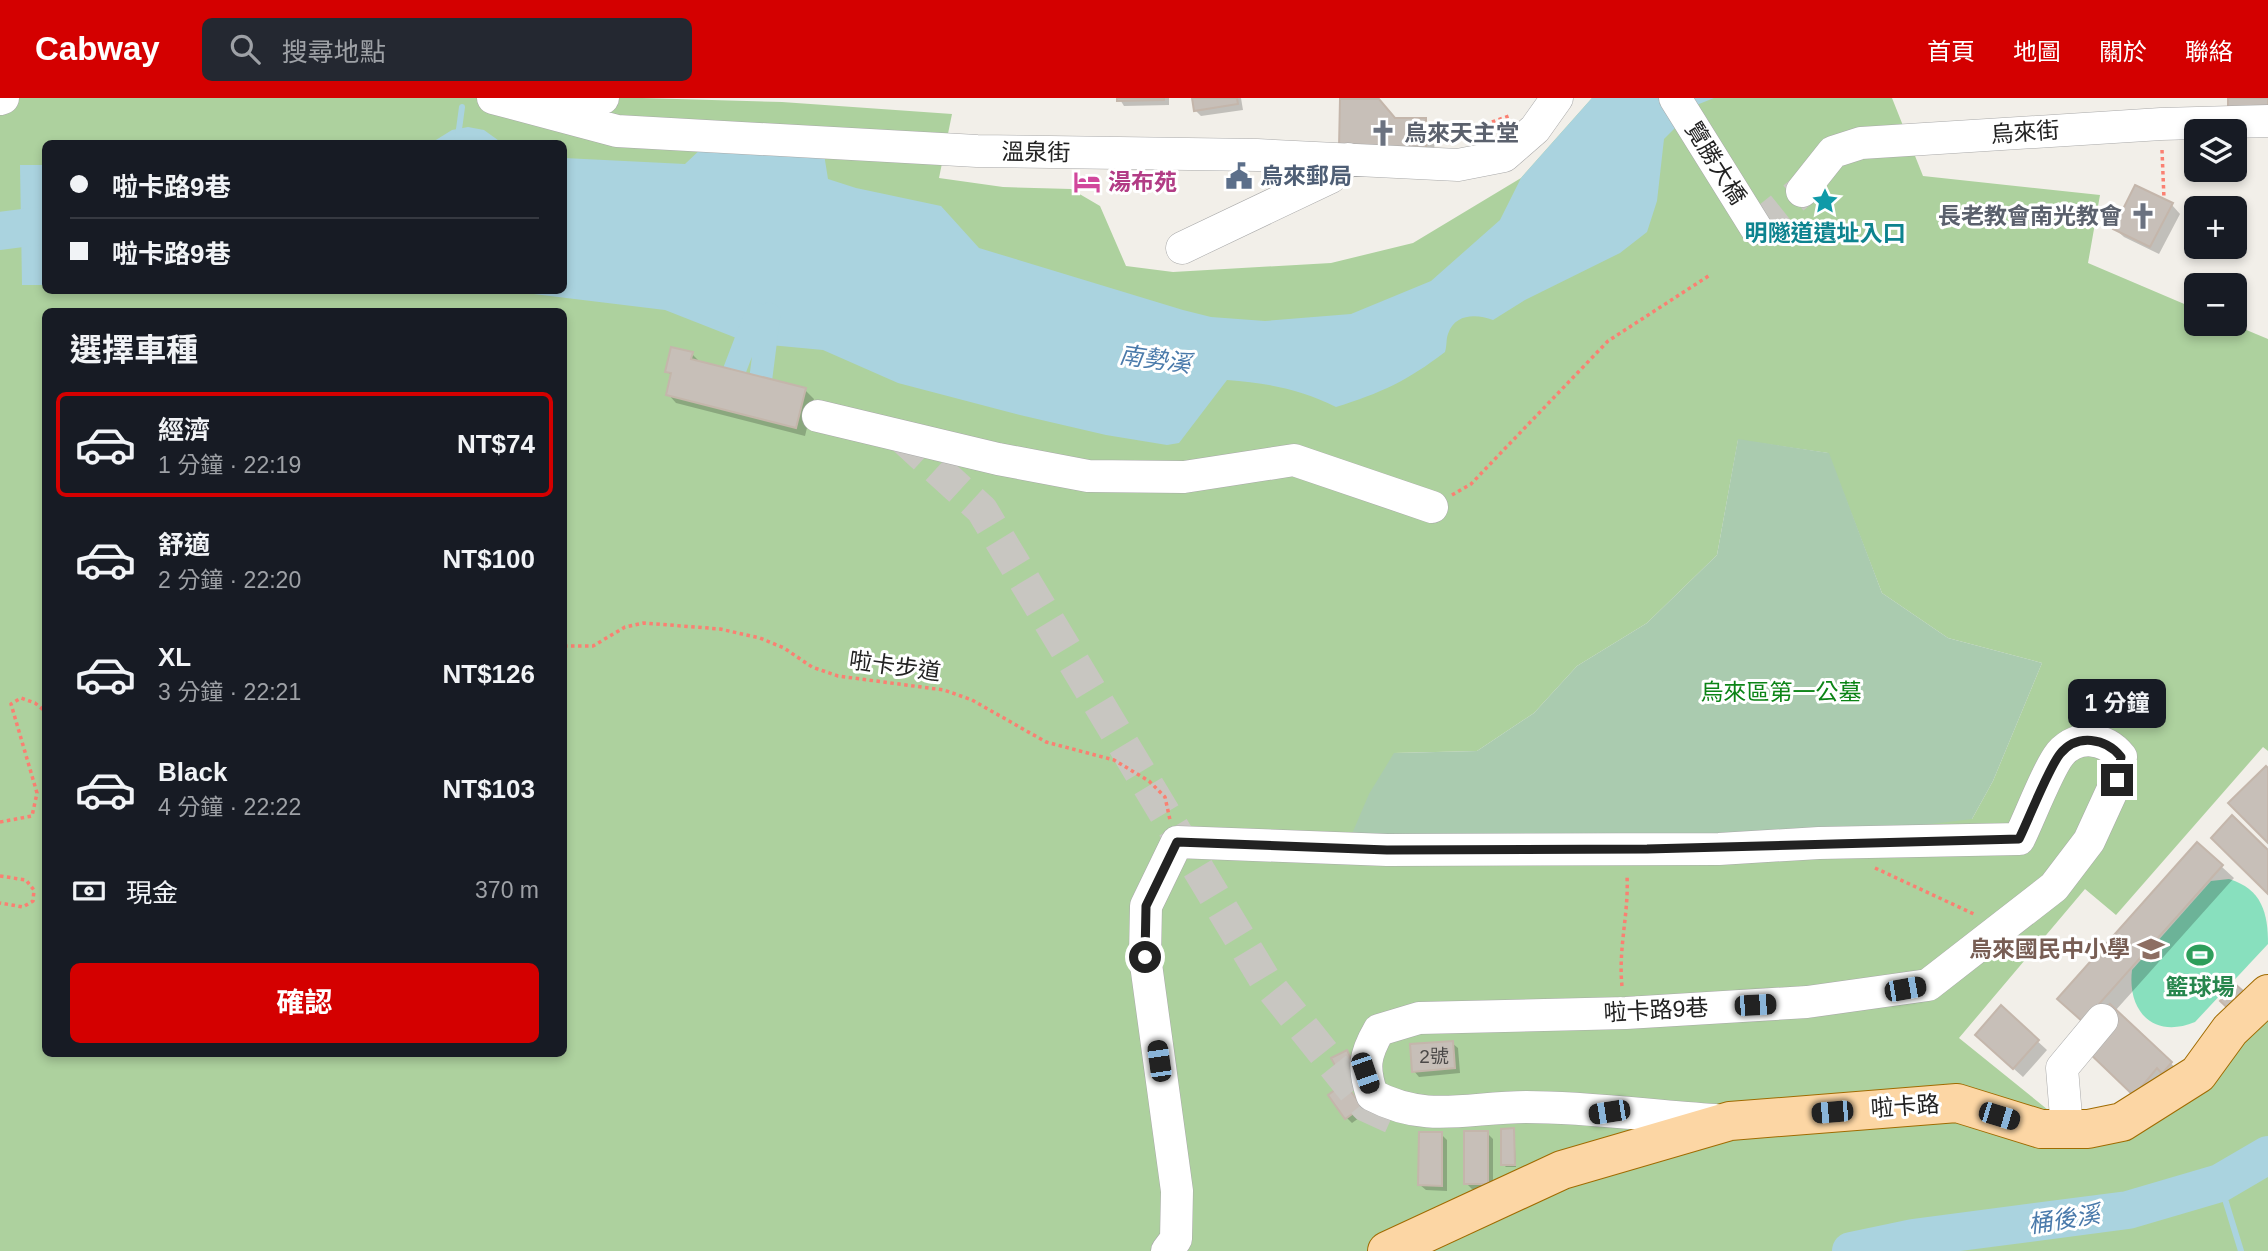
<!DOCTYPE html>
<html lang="zh-TW">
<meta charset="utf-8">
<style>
:root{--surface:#171b24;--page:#242831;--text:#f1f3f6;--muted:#9ea1a6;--line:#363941;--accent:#d40000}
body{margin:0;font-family:Arial,"Noto Sans TC",sans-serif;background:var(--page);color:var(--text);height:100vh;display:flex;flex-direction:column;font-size:26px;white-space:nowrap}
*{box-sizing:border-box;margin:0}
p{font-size:23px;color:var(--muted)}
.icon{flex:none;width:38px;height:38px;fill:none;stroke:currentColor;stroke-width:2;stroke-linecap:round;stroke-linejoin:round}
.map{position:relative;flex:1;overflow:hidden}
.side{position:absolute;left:42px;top:210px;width:525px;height:749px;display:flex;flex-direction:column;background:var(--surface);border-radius:10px;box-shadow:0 4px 10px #0003}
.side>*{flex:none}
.hud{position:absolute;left:42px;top:42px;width:525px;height:154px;border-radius:10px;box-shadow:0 4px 10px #0003;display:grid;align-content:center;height:154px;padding:0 28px;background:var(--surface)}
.buttons{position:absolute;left:2184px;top:21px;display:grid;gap:14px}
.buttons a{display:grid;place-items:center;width:63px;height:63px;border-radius:10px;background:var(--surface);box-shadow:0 4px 10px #0003;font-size:35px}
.end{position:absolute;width:32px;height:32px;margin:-16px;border:9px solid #222;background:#fff;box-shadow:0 0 0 4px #fff}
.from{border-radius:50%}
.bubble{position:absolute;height:49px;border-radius:10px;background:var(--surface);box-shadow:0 4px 10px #0003;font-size:23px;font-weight:700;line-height:49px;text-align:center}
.car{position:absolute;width:21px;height:42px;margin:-21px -10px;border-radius:9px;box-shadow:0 0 5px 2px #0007;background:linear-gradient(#222 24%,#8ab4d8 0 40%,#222 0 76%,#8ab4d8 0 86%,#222 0)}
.hud b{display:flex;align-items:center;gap:24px;height:66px;font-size:26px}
.hud b+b{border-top:2px solid var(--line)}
.hud i{width:18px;height:18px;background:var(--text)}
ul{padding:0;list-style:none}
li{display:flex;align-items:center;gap:21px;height:105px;margin:0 14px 10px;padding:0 14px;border:4px solid transparent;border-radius:10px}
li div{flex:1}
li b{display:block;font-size:26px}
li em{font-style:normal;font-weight:700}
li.current{border-color:var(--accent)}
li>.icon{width:63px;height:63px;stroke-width:1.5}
h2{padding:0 28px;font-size:32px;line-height:84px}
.pay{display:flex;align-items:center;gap:18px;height:77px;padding:0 28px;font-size:26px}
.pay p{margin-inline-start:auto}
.primary-button{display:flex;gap:14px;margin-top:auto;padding:14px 28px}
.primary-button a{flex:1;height:80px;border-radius:10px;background:var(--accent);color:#fff;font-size:28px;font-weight:700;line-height:80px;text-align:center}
header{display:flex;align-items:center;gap:42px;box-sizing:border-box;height:98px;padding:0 35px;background:var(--accent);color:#fff}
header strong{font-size:33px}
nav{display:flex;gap:38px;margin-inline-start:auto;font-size:24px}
.search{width:490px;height:63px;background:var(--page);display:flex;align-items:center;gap:18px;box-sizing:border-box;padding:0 24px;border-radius:10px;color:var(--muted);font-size:26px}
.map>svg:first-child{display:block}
.forest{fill:#add19e;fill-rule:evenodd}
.cemetery{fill:#aacbaf}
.pitch{fill:#88e0be}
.water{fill:#aad3df}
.shadow{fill:#0003}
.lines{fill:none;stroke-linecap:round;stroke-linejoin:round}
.stream{stroke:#aad3df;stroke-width:6}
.canal{stroke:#aad3df;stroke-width:23}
.river{stroke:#aad3df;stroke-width:38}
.building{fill:#c7bfb8;stroke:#c4b6ab;stroke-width:2}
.minor-tunnel{stroke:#c8c6c1;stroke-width:32;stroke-dasharray:32 16;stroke-linecap:butt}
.minor-casing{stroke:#a9a9a9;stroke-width:33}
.major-casing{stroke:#a06b00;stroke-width:40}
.path{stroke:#fa8072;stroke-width:3.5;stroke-dasharray:3.5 3.5;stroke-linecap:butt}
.minor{stroke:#fff;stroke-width:32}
.major{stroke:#fcd6a4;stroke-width:38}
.route{stroke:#222;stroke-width:9}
.labels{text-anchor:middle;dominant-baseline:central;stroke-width:6;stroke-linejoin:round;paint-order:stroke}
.number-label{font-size:19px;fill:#4b4948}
.street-label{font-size:23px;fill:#222;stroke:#fff}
.worship-label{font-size:23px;font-weight:bold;fill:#5b616d;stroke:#fff;text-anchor:start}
.service-label{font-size:23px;font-weight:bold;fill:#4e5e75;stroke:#fff;text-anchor:start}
.hotel-label{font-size:23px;font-weight:bold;fill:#b23c85;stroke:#fff;text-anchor:start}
.culture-label{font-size:23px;font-weight:bold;fill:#0d838f;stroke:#fff}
.park-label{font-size:23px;fill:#0c8416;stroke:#fff}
.education-label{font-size:23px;font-weight:bold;fill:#785e54;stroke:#fff;text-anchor:end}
.leisure-label{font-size:23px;font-weight:bold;fill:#27864d;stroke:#fff}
.water-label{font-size:24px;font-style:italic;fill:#4a7aab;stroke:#fff}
</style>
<header>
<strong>Cabway</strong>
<div class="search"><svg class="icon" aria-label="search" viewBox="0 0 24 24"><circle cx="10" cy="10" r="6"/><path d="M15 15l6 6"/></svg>搜尋地點</div>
<nav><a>首頁</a><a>地圖</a><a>關於</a><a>聯絡</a></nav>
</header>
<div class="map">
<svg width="2268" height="1153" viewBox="0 0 2268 1153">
<rect width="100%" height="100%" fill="#f2efe9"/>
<path class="forest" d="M0,0H642L782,4L952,16L939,80L1003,89L1071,91L1100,108L1126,168L1173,174L1331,165L1413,145L1521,80L1592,0H1892L1923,78L2100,97L2088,165L2196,211V226H2232L2268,241V653L2263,649L2116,817L2085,791L1959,940L2058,1020L2105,1018L2191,973L2268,886V1153H0ZM46,46H564V192H46ZM46,214H564V956H46ZM1738,342L1828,355L1882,495L1948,540L2042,565L1993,683L1972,721L1394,655L1477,653L1534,615L1577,568L1647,525L1717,457Z"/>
<path class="cemetery" d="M1738,341L1829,355L1882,495L1948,540L2042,565L1993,683L1972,721C1766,748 1558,739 1351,738L1369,696L1394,655L1477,653L1534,615L1577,568L1647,525L1717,457Z"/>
<path class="pitch" d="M2229,781C2262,791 2268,815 2268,846L2195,924C2154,941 2127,914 2132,872L2211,783Z"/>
<path class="water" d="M1592,0H1714L1699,6L1664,41L1657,103L1647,134L1620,155L1525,202L1493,222C1477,216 1455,215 1448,236C1446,241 1447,248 1445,254C1407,283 1381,295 1336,309C1300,291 1267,285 1227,282L1179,345L1167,347L1106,337L1020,317L898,285L823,252L749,245L665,212L509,193L564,192V60L685,66L703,49L824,56L828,81L856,90L941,108L979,150L1183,212L1211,219L1265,223L1351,216L1431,183L1500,122L1521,80Z
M468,29L484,32L502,45H431L452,32Z
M20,67H45V187H22Z"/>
<path class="shadow" d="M1119,0H1169V7L1124,8Z
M1194,0H1241L1243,12L1201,18L1196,13Z
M1396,22H1426L1435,31L1434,61Z
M2172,107L2180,116L2159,156L2124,139L2115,131Z
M692,256L702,266L805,292L814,301L805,338L676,305L668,296L672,278L667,273Z
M2197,746L2234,780L2115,913L2180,974L2144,1005L2114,923L2071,913Z
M2001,910L2047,952L2023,979L1986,946Z
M1452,945L1458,950L1460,975L1419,979L1414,973Z
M1334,960L1355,970L1342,976Z
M1351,993L1366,1015L1352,1025L1347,1020Z
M1514,1032L1516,1069H1506L1503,1066Z
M1487,1035L1493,1041V1091H1472L1466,1085Z
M1441,1036L1447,1042V1093L1426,1092L1420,1087Z"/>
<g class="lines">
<path class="stream" d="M457,46L462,9
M2220,1085L2241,1153"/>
<path class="canal" d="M727,292L756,216
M758,302L769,216"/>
<path class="river" d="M0,133L46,127
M1851,1153L1913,1140L2128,1112L2220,1085L2268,1057"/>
</g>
<path class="building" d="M1117,0H1164V2L1117,3Z
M1192,0H1237L1238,6L1194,13Z
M2228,0H2268V10H2228Z
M1340,1H1379L1395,20H1426V53L1339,50Z
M2135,87L2173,105L2150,149L2113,131Z
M671,249L693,254L691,261L806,290L796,330L666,297L671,275L665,274Z
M2266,668L2268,670V745L2228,705Z
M2232,717L2268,752V796L2211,740Z
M2197,744L2223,767L2083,924L2057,901Z
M2235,886L2250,899L2234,916L2220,903Z
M2110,906L2172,964L2162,976L2157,970L2134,998L2085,951L2102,914Z
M2001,907L2039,942L2013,971L1975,937Z
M1453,943L1455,970L1412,974L1410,946Z
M1347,952L1354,967L1339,975L1331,960Z
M1345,985L1362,1009L1345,1021L1328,997Z
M1514,1030L1515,1067H1501V1031Z
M1464,1033H1488V1086H1464Z
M1419,1034H1442V1088L1418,1087Z"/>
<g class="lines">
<path class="minor-tunnel" d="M1756,130L1802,93
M901,338L982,412L1265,882L1366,1008L1406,1026"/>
<defs>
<path id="minor" d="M493,0L617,33L977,53L1257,57L1458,67L1504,58L1535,31L1557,0
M1675,0L1756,130
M0,1L3,0
M544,8L603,0
M1802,93L1833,54L1861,45L2161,26L2268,23
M1182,150L1331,79L1348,61
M818,318L998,361L1088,378L1184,379L1294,362L1432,409
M2067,1031L2062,970L2102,922
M1167,1153L1176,1141L1177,1093L1145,859L1146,808L1177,744L1387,752L1719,751L1819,745L2019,741C2029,721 2048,671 2060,656C2078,635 2106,640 2121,659L2117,682L2089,743L2054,789L1928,887L1807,904L1626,915L1419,920L1379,932C1364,958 1363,970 1372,997C1427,1026 1468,1009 1526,1009C1588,1009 1652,1018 1715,1022"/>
<path id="major" d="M1387,1153L1562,1072L1730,1023L1957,1005L2041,1031H2088L2122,1024L2198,976L2230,932L2268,896"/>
</defs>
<use href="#minor" class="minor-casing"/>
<use href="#major" class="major-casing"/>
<path class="path" d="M1492,24L1509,18
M2162,52L2164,101
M1452,397L1471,386L1608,243L1710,177
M564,548H593L625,529L644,525L720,531L760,540L784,550L812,569L838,578L944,592L972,602L1046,644L1114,662L1149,683L1165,699L1170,722
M0,724L32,718L37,695L11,606L21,600L35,605L46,614
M1875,770L1976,817
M0,778L26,782L34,792L33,803L23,809L0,805
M1622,888C1618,851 1629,815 1627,778"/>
<use href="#minor" class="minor"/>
<use href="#major" class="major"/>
</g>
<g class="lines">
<path class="route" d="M1145,859L1146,808L1177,744L1387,752L1647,751L2019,741C2029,721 2048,671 2060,656C2077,635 2106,640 2121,659L2117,682"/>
</g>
<defs>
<symbol id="church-bare" viewBox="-9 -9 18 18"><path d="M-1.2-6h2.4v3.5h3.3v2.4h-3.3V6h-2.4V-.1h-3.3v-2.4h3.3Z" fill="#6b7280" stroke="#fff" stroke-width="2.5" paint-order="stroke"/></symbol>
<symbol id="civic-bare" viewBox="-9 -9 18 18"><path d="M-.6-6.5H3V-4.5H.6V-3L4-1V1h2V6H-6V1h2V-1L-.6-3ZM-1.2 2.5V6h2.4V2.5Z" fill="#5c6f8a" stroke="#fff" stroke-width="2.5" paint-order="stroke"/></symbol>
<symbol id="hotel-bare" viewBox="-9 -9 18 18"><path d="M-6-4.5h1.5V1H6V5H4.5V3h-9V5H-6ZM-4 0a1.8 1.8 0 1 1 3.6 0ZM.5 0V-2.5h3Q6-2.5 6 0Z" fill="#d1479c" stroke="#fff" stroke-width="2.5" paint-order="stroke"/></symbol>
<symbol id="sight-bare" viewBox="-9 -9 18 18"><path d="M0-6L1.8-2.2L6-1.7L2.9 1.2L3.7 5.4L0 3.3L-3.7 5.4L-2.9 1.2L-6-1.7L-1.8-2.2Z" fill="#0f9aa8" stroke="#fff" stroke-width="2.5" paint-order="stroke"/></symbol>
<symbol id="school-bare" viewBox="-9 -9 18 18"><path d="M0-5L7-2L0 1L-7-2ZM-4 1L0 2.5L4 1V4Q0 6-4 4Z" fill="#8d6e63" stroke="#fff" stroke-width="2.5" paint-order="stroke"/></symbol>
<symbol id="stadium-bare" viewBox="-9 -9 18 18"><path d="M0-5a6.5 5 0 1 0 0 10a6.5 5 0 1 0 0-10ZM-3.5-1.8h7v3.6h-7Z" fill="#2e9e5b" stroke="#fff" stroke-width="2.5" paint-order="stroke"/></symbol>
</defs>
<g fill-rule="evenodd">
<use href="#church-bare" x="1364" y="16" width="38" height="38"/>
<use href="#civic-bare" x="1220" y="59" width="38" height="38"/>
<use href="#hotel-bare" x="1068" y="65" width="38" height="38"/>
<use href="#sight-bare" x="1806" y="84" width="38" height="38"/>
<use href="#church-bare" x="2124" y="99" width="38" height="38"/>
<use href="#school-bare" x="2132" y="832" width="38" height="38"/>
<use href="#stadium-bare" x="2181" y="838" width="38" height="38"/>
</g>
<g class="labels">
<g class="number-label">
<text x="1434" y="958">2號</text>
</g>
<g class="street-label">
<text transform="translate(2025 34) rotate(-4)">烏來街</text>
<text transform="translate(1036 54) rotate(1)">溫泉街</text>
<text transform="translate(1716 65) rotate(58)">覽勝大橋</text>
<text transform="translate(895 568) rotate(8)">啦卡步道</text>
<text transform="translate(1656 912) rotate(-3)">啦卡路9巷</text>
<text transform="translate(1905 1008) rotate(-4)">啦卡路</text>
</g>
<g class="worship-label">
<text x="1404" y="35">烏來天主堂</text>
<text x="2122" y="118" text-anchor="end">長老教會南光教會</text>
</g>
<g class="service-label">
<text x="1260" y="78">烏來郵局</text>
</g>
<g class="hotel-label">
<text x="1108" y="84">湯布苑</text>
</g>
<g class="culture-label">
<text x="1825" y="135">明隧道遺址入口</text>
</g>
<g class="park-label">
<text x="1781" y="594">烏來區第一公墓</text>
</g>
<g class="education-label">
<text x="2130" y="851">烏來國民中小學</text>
</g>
<g class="leisure-label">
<text x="2200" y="889">籃球場</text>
</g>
<g class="water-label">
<text transform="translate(1155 261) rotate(8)">南勢溪</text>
<text transform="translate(2064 1121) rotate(-9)">桶後溪</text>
</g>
</g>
</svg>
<div class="buttons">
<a><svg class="icon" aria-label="layers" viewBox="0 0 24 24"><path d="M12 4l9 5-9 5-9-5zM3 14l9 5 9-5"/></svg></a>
<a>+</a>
<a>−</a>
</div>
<i class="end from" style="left:1145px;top:859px"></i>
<i class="end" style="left:2117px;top:682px"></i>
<div class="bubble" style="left:2068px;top:581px;width:98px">1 分鐘</div>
<i class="car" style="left:1905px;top:891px;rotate:80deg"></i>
<i class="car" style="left:1755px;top:907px;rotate:87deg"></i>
<i class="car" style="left:1159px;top:963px;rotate:352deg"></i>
<i class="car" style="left:1365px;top:975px;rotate:161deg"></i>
<i class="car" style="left:1609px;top:1014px;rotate:261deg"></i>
<i class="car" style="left:1832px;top:1014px;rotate:265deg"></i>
<i class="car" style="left:1999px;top:1018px;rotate:107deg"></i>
<div class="hud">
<b><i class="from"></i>啦卡路9巷</b>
<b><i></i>啦卡路9巷</b>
</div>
<section class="side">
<h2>選擇車種</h2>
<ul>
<li class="current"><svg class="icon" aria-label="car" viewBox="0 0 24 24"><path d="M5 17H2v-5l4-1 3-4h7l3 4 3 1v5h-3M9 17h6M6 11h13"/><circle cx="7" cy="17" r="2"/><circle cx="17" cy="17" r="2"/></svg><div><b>經濟</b><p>1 分鐘 · 22:19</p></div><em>NT$74</em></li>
<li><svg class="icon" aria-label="car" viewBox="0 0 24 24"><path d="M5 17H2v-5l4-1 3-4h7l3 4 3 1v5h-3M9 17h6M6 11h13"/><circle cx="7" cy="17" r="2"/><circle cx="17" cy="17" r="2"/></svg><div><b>舒適</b><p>2 分鐘 · 22:20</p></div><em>NT$100</em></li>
<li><svg class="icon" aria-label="car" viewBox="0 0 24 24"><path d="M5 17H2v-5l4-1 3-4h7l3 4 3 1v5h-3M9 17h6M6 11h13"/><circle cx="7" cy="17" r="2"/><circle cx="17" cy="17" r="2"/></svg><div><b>XL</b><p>3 分鐘 · 22:21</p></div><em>NT$126</em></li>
<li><svg class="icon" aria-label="car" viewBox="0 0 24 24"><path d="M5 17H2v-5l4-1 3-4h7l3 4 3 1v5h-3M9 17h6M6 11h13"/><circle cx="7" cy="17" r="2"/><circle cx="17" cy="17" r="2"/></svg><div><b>Black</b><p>4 分鐘 · 22:22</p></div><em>NT$103</em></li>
</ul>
<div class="pay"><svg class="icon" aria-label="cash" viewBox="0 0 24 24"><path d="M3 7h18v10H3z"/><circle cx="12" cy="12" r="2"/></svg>現金<p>370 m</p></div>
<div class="primary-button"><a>確認</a></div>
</section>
</div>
